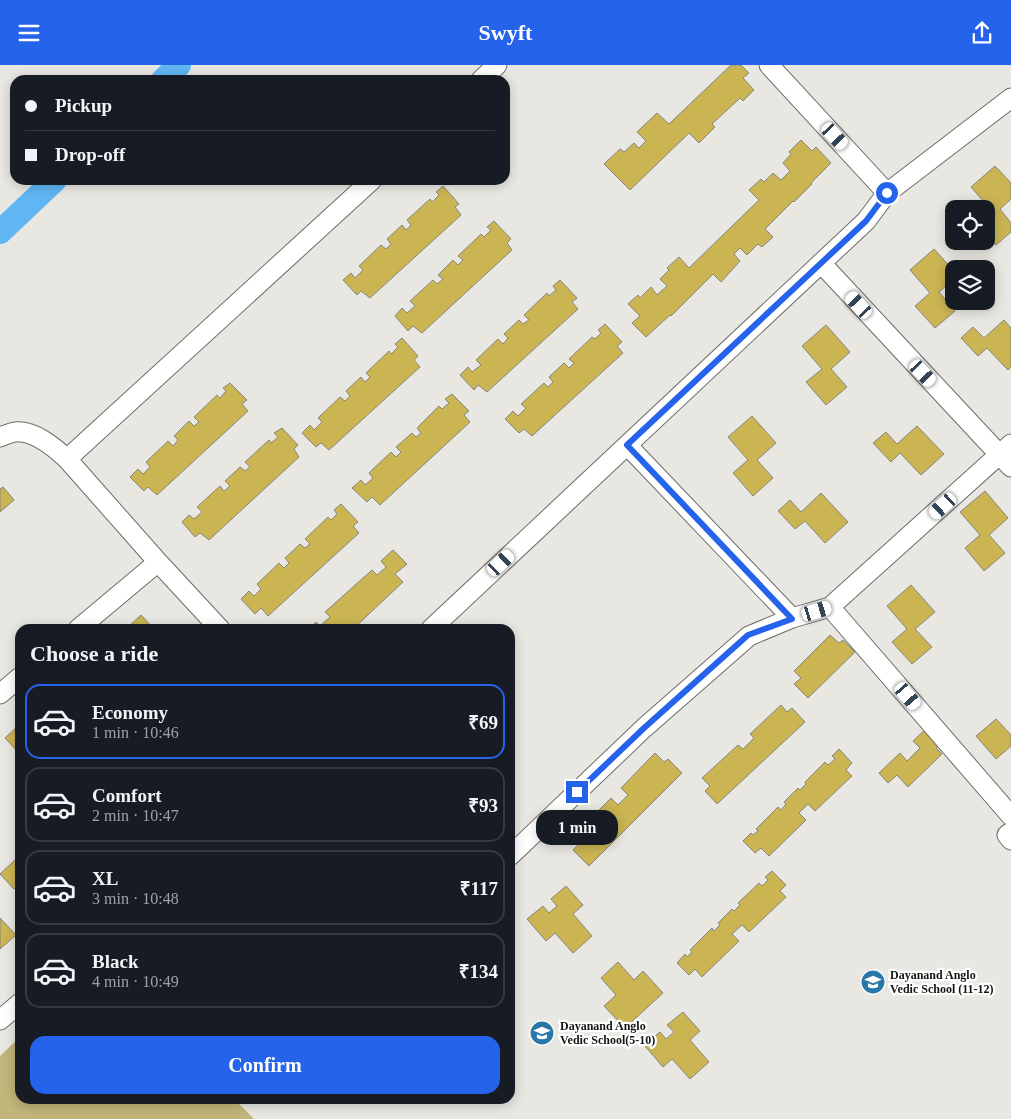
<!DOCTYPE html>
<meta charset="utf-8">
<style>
:root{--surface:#171b24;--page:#20242c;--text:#f1f3f6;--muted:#9ea1a6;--line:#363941;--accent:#2563eb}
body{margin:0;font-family:"Times New Roman",serif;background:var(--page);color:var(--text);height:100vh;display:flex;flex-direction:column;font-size:19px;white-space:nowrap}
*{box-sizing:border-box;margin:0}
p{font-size:16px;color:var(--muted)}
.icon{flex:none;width:28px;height:28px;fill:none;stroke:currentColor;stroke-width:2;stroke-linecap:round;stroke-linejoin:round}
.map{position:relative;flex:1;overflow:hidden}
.drawer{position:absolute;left:15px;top:559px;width:500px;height:480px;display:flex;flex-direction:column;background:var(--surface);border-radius:15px;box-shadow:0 2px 12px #0003}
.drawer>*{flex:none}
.top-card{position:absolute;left:10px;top:10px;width:500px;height:110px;border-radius:15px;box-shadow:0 2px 12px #0003;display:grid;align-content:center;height:110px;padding:0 15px;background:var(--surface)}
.fabs{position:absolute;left:945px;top:135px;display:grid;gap:10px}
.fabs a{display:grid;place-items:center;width:50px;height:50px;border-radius:10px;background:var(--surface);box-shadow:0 2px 12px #0003;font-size:25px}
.end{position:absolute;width:22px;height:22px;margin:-11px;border:6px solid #2563eb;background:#fff;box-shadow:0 0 0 2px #fff}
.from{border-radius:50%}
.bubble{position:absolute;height:35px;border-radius:15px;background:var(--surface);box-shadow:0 2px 12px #0003;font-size:16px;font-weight:800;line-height:35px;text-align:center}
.car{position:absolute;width:15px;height:30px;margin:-15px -8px;border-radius:6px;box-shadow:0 0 4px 1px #0007;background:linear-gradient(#fff 24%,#345 0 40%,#fff 0 76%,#345 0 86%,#fff 0)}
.top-card b{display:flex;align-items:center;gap:18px;height:48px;font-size:19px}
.top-card b+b{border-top:1px solid var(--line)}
.top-card i{width:12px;height:12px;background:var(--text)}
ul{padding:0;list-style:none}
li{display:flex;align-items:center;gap:15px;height:75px;margin:0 10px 8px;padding:0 5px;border:2px solid var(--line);border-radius:15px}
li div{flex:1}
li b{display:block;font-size:19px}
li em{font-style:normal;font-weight:800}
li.selected{border-color:var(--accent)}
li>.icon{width:45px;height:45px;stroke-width:1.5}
h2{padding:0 15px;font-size:22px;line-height:60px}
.cta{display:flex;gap:10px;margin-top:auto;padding:10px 15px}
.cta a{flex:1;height:58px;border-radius:15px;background:var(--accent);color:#fff;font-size:20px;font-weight:800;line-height:58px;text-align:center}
header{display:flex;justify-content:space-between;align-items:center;height:65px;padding:0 15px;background:var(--accent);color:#fff;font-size:22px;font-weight:800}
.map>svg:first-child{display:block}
.green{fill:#c2b579}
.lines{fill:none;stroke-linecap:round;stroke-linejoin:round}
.canal{stroke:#60b6f3;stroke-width:24}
.building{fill:#cbb552;stroke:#868580}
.street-casing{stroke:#6d6c68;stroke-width:21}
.street{stroke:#fff;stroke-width:19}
.route{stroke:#2563eb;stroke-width:6}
.labels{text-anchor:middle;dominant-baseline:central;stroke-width:4.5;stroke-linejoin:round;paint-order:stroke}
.poi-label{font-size:12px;font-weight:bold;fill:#141412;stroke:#fff;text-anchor:start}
</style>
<header><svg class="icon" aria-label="menu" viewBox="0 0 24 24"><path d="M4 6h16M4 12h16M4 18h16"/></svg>Swyft<svg class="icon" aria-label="share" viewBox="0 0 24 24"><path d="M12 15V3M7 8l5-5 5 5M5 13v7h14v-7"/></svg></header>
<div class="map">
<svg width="1011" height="1054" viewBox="0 0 1011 1054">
<rect width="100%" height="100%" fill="#e8e7e1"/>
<path class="green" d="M20,972V1034H234L254,1054H0V991Z"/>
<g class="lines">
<path class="canal" d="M163,15L179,0
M0,167L55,115"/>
</g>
<path class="building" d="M731,0H741L749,8L743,13L754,25L743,36L740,33L712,59L715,62L699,78L689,68L630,125L604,99L620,84L624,87L634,78L639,83L646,76L637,67L657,48L669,59Z
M801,75L812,86L816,82L831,98L811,118L812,119L794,137L793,136L765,164L773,172L762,182L758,179L747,190L740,183L734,189L740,196L721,217L713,209L671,251L670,250L646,272L632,258L640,251L628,239L638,230L640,233L651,222L657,230L667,221L660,214L669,205L667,203L679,192L689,203L728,165L759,135L749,125L761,114L764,117L773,108L781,115L790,106L783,98L791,89L789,87Z
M995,101L1011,118V134L1000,144L1011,158V167L996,180L986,170V148L991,145L971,122Z
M443,121L459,139L455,142L461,150L370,233L361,226L357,230L343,215L351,208L355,213L363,205L359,201L381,180L386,184L391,179L387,174L402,160L406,165L411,160L407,155L430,134L432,137L439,130L436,127Z
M494,156L511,174L507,178L512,185L422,268L413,261L408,266L395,251L402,243L407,248L415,241L410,236L433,215L437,219L443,214L438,210L453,195L458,200L463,195L458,191L481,169L484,172L491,165L487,162Z
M934,184L954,206V214L939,227L955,246L935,263L915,241L930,228L910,205Z
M560,215L577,233L572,237L578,244L487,327L478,320L474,325L460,310L468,302L472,307L481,300L476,295L498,274L503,279L508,273L504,269L519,255L523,259L529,255L524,250L547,228L549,231L556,225L553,221Z
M1004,255L1011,263V302L1008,305L987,283L978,291L961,273L973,262L984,273Z
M605,259L622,277L617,281L623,288L532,371L524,364L519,368L505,354L513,346L518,351L526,343L521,339L544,318L548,322L553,317L549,312L564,298L569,303L574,298L569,294L592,272L595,274L601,268L598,265Z
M826,260L850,287L831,304L847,322L826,340L806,317L822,304L802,281Z
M402,273L418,291L414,295L420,302L329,385L321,378L316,382L302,368L310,360L314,365L322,357L318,353L340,332L345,336L350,331L346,326L361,312L365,317L370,312L366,308L389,286L391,289L398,282L395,279Z
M230,318L247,335L242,339L248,346L157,430L148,422L144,426L130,412L138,404L143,409L150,402L146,397L168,376L173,381L178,375L174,371L189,356L194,361L199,357L194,352L217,330L220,333L226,326L223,323Z
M452,329L469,346L464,350L470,357L380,440L372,432L367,437L352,423L361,415L365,420L373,413L369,408L391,387L396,392L401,387L396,382L412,368L416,372L421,368L417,363L439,341L442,344L449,338L445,334Z
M752,351L776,378L757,395L773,413L753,431L733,408L748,395L728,372Z
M917,361L944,389L921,410L900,388L891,397L873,378L886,367L897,379Z
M282,363L298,380L294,384L299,392L209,475L200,468L195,472L182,457L189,450L194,454L202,447L197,442L220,421L224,426L230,421L225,416L240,402L245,406L250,402L245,397L269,375L271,378L278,372L274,368Z
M3,422L14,435L0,447V424Z
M985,426L1008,453L989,470L1005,488L984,506L965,483L980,470L960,447Z
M821,428L848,457L825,478L805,456L795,464L778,446L790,435L801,447Z
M341,439L358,457L353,461L359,468L268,551L261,543L255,549L241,534L249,526L254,531L261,524L257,519L279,498L284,503L289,498L285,493L300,479L305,483L310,479L305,474L328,452L331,455L337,449L334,445Z
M393,485L407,499L395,509L403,517L353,564H308L316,557L320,561L330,552L325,547L372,505L377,510L386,502L381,496Z
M911,520L935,547L915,564L932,582L912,599L892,577L907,564L887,541Z
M141,550L154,564H126Z
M830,570L839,578L843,575L855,587L808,633L794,619L801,613L794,606Z
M781,640L787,647L792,643L805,657L717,739L705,726L710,721L702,713L738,680L743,684L754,673L750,669Z
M996,654L1011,670V681L996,694L976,671Z
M20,659V689L5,673Z
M929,661L944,676L936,683L942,689L908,722L897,710L888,718L879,708L900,688L907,696L920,683L913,676Z
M839,684L852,698L846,705L852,711L815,746L808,739L799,748L806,755L769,791L761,783L755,788L743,776L751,768L753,770L758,766L756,764L778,742L781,745L786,739L784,737L798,723L800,725L806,719L805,717L825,697L828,700L835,694L832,691Z
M655,688L664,697L668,694L682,708L589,801L573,785L581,777L574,770L611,733L618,740L628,730L621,723Z
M15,795L20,799V825L17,822L14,824L0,809Z
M772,806L786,820L780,826L786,832L749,867L742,860L732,869L739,876L702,912L695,904L689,910L677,898L685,889L687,892L692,887L690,885L712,863L714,866L720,860L718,858L732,844L734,846L740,840L738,838L759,818L762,821L768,815L765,812Z
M566,821L583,840L573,849L592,871L573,888L555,868L546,876L527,854L543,841L549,848L557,841L551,834Z
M0,853L16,870L0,884Z
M618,897L634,915L643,906L663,928L625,963L604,941L616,930L601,913Z
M683,947L700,966L690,975L709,997L690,1014L672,994L663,1002L644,980L660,967L666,974L674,967L667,960Z"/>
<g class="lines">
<defs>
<path id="street" d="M481,15L497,0
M887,128L1011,33
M821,198L1011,402
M0,372C5,370 10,368 15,367C34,365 54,382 67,394
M627,380L792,553
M830,542L1011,751
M78,564L158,497
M220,564L158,497L67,394L372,115
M431,564L866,156L887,128L769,0
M0,629L20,612
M1011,767L1007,770L1011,775
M510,791L644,663L749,571L792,553L830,542L1011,379
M0,955L20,938"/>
</defs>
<use href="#street" class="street-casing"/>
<use href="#street" class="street"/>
</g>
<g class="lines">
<path class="route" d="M577,727L644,663L748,570L792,554L627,380L866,156L887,128"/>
</g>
<defs>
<symbol id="school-disc" viewBox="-11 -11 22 22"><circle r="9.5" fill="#2976a9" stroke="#fff"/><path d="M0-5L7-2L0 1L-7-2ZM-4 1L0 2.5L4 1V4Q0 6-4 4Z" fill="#fff"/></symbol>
</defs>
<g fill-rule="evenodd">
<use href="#school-disc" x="859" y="903" width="28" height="28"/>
<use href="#school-disc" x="528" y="954" width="28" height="28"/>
</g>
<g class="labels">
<g class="poi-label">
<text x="890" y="910">Dayanand Anglo<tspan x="890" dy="14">Vedic School (11-12)</tspan></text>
<text x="560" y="961">Dayanand Anglo<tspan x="560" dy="14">Vedic School(5-10)</tspan></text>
</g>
</g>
</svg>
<div class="fabs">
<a><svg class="icon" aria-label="locate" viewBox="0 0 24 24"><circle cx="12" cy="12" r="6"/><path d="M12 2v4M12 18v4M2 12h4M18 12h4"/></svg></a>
<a><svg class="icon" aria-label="layers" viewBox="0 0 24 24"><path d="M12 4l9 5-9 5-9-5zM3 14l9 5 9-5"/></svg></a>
</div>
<i class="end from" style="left:887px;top:128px"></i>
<i class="end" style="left:577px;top:727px"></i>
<div class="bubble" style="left:536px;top:745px;width:82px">1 min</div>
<i class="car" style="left:835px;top:71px;rotate:137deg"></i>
<i class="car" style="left:859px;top:240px;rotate:317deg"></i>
<i class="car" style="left:923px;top:308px;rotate:137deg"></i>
<i class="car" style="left:943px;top:441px;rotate:228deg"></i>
<i class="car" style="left:501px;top:498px;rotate:47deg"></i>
<i class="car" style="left:817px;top:546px;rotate:73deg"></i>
<i class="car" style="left:908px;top:631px;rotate:139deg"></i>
<div class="top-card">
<b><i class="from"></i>Pickup</b>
<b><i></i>Drop-off</b>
</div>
<section class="drawer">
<h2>Choose a ride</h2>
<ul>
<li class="selected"><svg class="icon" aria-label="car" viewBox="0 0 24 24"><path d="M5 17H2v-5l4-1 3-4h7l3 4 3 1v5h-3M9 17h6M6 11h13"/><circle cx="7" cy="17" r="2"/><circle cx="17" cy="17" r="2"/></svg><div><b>Economy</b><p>1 min · 10:46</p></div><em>₹69</em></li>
<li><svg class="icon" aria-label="car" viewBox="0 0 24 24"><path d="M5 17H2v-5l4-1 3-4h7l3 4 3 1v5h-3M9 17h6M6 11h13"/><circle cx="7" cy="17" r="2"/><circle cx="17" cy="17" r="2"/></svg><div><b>Comfort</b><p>2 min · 10:47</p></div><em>₹93</em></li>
<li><svg class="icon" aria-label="car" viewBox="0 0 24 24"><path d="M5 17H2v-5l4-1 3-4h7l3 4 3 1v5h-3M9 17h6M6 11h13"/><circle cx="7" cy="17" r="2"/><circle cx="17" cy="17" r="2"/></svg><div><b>XL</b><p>3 min · 10:48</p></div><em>₹117</em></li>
<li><svg class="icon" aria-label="car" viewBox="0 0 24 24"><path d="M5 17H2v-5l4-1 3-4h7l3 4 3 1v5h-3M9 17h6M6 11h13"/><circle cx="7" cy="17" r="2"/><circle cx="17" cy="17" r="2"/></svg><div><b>Black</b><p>4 min · 10:49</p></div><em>₹134</em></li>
</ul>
<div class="cta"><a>Confirm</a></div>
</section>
</div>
